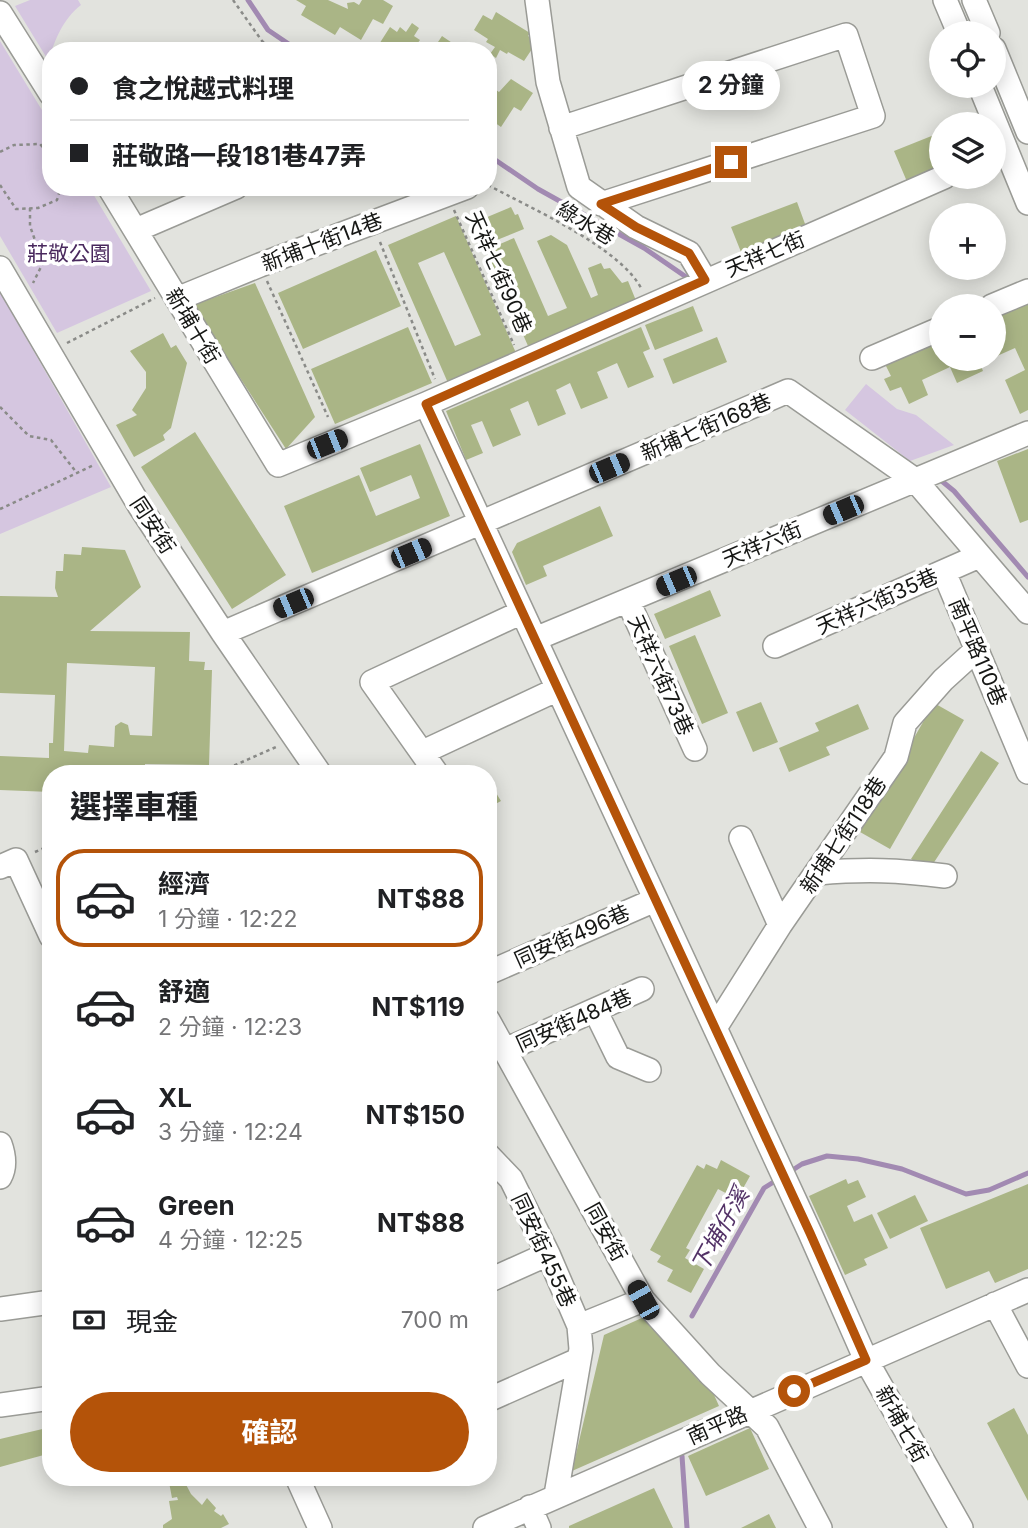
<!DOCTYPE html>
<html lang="zh-TW">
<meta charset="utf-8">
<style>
:root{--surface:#fff;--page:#f6f6f6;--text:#202124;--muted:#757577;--line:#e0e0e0;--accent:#b45309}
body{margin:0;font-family:Inter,"Noto Sans TC",sans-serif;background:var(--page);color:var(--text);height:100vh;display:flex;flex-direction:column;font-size:26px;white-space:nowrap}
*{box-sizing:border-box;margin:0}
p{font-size:23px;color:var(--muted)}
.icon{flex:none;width:38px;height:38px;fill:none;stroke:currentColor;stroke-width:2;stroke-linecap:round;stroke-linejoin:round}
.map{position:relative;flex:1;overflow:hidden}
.drawer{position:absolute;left:42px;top:765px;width:455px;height:721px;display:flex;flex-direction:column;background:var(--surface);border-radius:28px;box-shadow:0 4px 18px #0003}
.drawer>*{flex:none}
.guide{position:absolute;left:42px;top:42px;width:455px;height:154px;border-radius:28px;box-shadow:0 4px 18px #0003;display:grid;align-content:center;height:154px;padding:0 28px;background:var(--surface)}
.controls{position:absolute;left:929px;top:21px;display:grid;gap:14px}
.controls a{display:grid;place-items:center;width:77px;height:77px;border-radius:50%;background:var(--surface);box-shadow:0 4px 18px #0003;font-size:35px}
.end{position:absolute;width:32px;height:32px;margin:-16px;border:9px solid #b45309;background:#fff;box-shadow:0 0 0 4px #fff}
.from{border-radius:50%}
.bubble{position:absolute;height:49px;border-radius:24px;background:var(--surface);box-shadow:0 4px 18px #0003;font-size:23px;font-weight:700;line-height:49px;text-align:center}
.car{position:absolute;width:21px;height:42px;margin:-21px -10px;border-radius:9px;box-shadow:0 0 5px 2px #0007;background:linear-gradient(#222 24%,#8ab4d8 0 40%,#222 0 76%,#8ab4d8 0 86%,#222 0)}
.guide b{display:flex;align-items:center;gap:24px;height:66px;font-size:26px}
.guide b+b{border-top:2px solid var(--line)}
.guide i{width:18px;height:18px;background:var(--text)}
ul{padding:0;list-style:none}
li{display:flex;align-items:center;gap:21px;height:98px;margin:0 14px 10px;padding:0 14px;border:4px solid transparent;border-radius:28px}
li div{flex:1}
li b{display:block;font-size:26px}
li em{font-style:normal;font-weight:700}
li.current{border-color:var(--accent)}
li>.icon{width:63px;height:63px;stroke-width:1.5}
h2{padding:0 28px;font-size:32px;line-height:84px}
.pay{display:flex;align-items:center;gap:18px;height:77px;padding:0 28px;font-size:26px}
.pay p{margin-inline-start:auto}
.cta{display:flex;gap:14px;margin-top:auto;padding:14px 28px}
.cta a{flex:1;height:80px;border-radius:42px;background:var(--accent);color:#fff;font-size:28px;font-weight:700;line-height:80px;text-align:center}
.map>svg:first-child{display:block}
.green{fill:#d5c6e0}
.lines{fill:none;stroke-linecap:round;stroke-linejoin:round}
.stream{stroke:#a28ab2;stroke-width:5}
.building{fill:#aab586;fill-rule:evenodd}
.minor-casing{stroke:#9a9b96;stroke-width:26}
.path{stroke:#8a8b88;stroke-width:2.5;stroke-dasharray:3.5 3.5;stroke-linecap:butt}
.minor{stroke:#fff;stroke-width:23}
.route{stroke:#b45309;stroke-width:9}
.labels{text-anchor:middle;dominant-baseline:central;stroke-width:7;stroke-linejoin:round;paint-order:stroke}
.street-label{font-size:21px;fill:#161715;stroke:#fff}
.park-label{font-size:21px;fill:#49285d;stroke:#fff}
.water-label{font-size:23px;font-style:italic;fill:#533267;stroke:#fff}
</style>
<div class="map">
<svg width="1028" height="1528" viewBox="0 0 1028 1528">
<rect width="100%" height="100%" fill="#e2e3de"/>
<path class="green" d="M30,0H78L81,5C62,20 56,39 48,60L15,6Z
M0,41L51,125V187H89L151,291L57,333L0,236Z
M0,292L111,487L0,534Z
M866,384L897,409L916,415L954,445L910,461L845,410Z"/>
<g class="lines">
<path class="stream" d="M248,0L268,30L299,51
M488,155L538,189L644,248L692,281
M938,478L954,491L1028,577
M788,1173L802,1164L827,1156L858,1159L902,1169L966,1194L989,1190L1028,1173
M692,1316L764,1188L780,1178
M682,1456L687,1528"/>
</g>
<path class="building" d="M296,0H328L348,9L347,3L354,2L359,5L362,0H383L393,6L383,24L373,19L361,40L340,27L335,35L301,15L306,6Z
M496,12L530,33L528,36L533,39L530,43L534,46L524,61L508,52L507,54L500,50L496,58L490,54L495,47L486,42L488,39L474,30L483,15L492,20Z
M412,23L419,28L414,36L420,40L417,44L424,48L422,51L376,49L390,27L397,32L400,27L406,32Z
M442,36L464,51H432Z
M511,79L533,93L521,111L514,107L501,127L488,118V93L492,87L499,92Z
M934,135L942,154V170L908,184L894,151Z
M797,202L808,232L743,257L731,227Z
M511,207L515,215L518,214L524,229L482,246L473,223Z
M456,216L516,353L448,383L388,245ZM444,252L481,335L455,346L418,263Z
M551,235L567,245L591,298L598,295L588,268L601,263L604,269L610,268L622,283L628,281L639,308L532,355L486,250L514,238L548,316L567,308L537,241Z
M376,250L401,306L303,349L278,293Z
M255,283L315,417L286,449L193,305Z
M1028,302V410L1020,414L1005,380L1025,370L1015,348L997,356L994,350V318Z
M693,306L703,331L655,350L645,325Z
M408,327L432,383L335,424L311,369Z
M641,327L650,349L643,352L654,377L628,388L617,363L597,372L608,398L581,409L570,383L556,390L566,414L538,426L528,401L510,409L521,435L493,447L482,421L471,425L483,453L466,460L446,411Z
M163,333L171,348L176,345L187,363L171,428L163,435L165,440L134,457L116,425L137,415L132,410L146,388V372L130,351Z
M942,336V359H978L983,371L957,383L950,367L922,380L928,395L909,404L901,387L890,391L884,379L891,376L884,362Z
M717,337L727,362L673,384L663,359Z
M195,432L286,575L232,609L141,467Z
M420,444L450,516L312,573L284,506L359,475L376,516L420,498L411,475L370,492L360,468Z
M1028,449V520L1020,523L997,461Z
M600,506L613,536L543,566L547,576L526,585L512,552L517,543Z
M82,547L125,550L141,587L90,631L190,632L189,661L205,662L204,670H212L209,765L145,764V774H51V792L0,790V756L49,758V743H53L55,695L0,693V596L58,597L55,588L56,571H63L64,554L81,555ZM67,663L155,667L152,736L130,735L128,725L121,722L115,726L114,747L89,745L88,753L64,751Z
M710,590L721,616L665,639L654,614Z
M695,635L728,713L702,724L669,646Z
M761,702L778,742L753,752L736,712Z
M934,703L964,720L890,849L860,832Z
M858,704L869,729L826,747L830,755L789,772L779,748L819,731L815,723Z
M981,751L999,763L929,870L911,859Z
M488,780L501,801L488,808Z
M721,1160L750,1176L737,1199L718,1189L686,1248L690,1250L685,1258L704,1269L691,1293L667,1281L673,1270L657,1262L661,1256L650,1250L697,1165L704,1169L706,1164L717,1169Z
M846,1179L848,1184L858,1180L866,1197L847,1206L854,1222L872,1214L888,1248L864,1259L867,1265L845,1275L809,1196Z
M1028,1184V1269L995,1283L989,1271L946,1289L920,1228Z
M915,1195L928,1221L890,1239L877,1213Z
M644,1317L699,1381L707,1379L719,1406L572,1471L604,1335Z
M1014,1408L1028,1435V1501L987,1423Z
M51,1427V1453L0,1467V1439Z
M750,1428L769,1469L706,1496L688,1456Z
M168,1477H182L191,1494L202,1505L207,1498L216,1508L214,1511L221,1516L223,1514L229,1524L221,1528H163V1525L172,1519L169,1501L178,1500L177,1497L172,1498Z
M654,1488L673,1528H569V1526Z
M769,1514L776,1528H741Z"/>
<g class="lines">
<defs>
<path id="minor" d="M537,0L548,82L579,187L636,227L689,253L705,280
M945,0L959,33
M974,0L988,33
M0,13L51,94
M994,49L1028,132
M980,86L1028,203
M561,128L846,35L873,116L601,204
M109,187L278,465L426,404L944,177
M136,230L236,187
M0,268L139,505L223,633L320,774
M177,299L260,265L467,187
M992,306L1028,291
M872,358L942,328
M426,404L810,1233L866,1360L961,1528
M944,572L1028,772
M628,601L695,749
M223,633L788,391L915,480L1028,612
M535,639L1028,433
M775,646L979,556
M423,752L558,689
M437,774L372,682L522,612
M741,838L780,925
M0,867L16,860L51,936
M818,873C865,869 898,870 945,876
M488,973L655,900
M595,1010L618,1057L649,1070
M488,1020L643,1300L710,1374L767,1427L820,1528
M715,1028L780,925L896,757L905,723L943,680L976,650
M505,1050L642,989
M0,1144C4,1155 6,1166 0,1177
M488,1155L511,1179L548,1254L579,1326L643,1300
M488,1281L548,1254
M995,1304L1028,1366
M0,1309L51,1302
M488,1400L578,1360
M0,1405L51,1398
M297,1477L320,1528
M556,1495L581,1349L579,1326
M530,1507L539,1528
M485,1528L1028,1290"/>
</defs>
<use href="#minor" class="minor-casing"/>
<path class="path" d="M233,0L262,41L275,51
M0,152L14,145L40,144L51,156
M0,185L16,209L38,208L57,200L61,187
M488,185C530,208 622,248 642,290
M30,208V226L43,263L33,283
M454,210L514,345
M380,242L435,379
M267,281L328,417
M67,343L155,298
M0,407L29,436L51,440L77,473
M0,509L94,465
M215,774L276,747
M35,852L51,845"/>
<use href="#minor" class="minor"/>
</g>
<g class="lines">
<path class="route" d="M731,162L601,204L636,227L689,253L705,280L426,404L810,1233L866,1360L794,1391"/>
</g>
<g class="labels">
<g class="street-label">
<text transform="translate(586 223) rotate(31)">綠水巷</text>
<text transform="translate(322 242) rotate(-21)">新埔十街14巷</text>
<text transform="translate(765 254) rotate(-23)">天祥七街</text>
<text transform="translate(499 272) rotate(66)">天祥七街90巷</text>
<text transform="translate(193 326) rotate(59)">新埔十街</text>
<text transform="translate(706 427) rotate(-23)">新埔七街168巷</text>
<text transform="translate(153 525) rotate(57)">同安街</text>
<text transform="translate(762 544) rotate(-23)">天祥六街</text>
<text transform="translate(877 601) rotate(-24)">天祥六街35巷</text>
<text transform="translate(978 652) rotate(67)">南平路110巷</text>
<text transform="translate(661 675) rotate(66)">天祥六街73巷</text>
<text transform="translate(843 835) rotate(-56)">新埔七街118巷</text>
<text transform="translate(572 936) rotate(-24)">同安街496巷</text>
<text transform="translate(574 1020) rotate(-24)">同安街484巷</text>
<text transform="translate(606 1232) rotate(61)">同安街</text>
<text transform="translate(544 1250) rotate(65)">同安街455巷</text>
<text transform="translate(902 1424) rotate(61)">新埔七街</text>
<text transform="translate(717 1425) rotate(-24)">南平路</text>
</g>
<g class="park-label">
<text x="69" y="253">莊敬公園</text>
</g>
<g class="water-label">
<text transform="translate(720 1230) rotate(-61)">下埔仔溪</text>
</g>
</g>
</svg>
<div class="controls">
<a><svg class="icon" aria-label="locate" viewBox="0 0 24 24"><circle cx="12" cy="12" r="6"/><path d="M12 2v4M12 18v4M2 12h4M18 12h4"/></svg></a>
<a><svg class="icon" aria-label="layers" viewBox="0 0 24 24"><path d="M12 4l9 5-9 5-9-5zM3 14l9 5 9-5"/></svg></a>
<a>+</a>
<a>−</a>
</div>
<i class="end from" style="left:794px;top:1391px"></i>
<i class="end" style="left:731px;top:162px"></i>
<div class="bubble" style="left:682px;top:61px;width:98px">2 分鐘</div>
<i class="car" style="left:327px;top:444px;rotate:68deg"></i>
<i class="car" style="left:609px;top:468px;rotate:67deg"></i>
<i class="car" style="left:843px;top:510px;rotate:247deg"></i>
<i class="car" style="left:411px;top:553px;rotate:67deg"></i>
<i class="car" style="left:676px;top:581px;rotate:247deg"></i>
<i class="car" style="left:293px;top:603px;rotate:247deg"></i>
<i class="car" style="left:643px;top:1300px;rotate:331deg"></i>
<div class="guide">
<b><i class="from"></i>食之悅越式料理</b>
<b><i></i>莊敬路一段181巷47弄</b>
</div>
<section class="drawer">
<h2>選擇車種</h2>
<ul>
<li class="current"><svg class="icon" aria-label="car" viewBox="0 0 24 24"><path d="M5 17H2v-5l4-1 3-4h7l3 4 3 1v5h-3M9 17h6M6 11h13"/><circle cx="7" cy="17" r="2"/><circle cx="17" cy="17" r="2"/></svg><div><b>經濟</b><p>1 分鐘 · 12:22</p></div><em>NT$88</em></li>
<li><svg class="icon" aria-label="car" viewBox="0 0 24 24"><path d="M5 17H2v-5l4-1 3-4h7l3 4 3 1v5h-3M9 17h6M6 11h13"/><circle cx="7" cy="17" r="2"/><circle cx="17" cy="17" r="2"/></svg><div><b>舒適</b><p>2 分鐘 · 12:23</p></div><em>NT$119</em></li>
<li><svg class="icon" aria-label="car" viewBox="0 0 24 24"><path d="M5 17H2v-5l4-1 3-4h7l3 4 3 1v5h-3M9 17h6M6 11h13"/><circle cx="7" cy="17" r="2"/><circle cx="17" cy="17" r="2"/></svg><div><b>XL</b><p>3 分鐘 · 12:24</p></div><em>NT$150</em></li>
<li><svg class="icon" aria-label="car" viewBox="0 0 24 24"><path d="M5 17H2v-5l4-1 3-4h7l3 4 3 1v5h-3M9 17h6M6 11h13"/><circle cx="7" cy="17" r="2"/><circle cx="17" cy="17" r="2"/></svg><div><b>Green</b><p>4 分鐘 · 12:25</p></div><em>NT$88</em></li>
</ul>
<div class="pay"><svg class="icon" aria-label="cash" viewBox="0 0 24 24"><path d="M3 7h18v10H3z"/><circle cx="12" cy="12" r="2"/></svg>現金<p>700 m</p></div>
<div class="cta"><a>確認</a></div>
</section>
</div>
